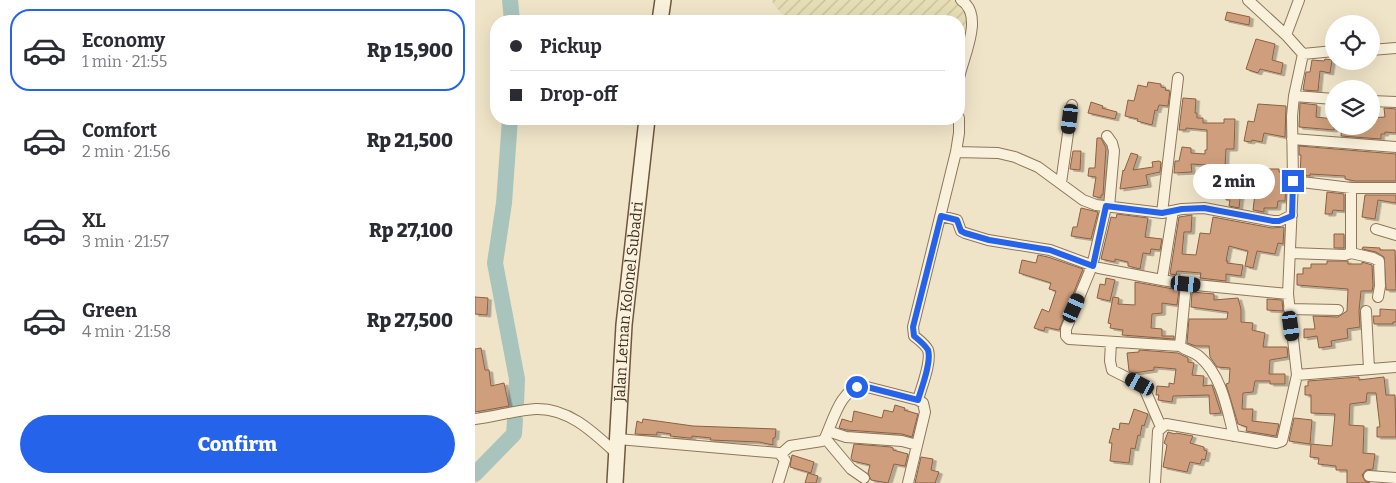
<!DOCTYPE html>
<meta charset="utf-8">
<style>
:root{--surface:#fff;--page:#f7f7f7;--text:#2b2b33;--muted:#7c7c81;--line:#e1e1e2;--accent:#2563eb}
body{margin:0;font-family:Bitter,serif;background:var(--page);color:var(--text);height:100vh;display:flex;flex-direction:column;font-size:19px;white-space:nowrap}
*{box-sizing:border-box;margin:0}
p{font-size:16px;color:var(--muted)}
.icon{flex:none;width:28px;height:28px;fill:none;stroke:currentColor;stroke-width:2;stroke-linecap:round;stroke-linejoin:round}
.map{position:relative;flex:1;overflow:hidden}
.sheet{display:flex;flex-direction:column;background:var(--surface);width:475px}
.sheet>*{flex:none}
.banner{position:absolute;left:15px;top:15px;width:475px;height:110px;border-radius:20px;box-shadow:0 5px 20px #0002;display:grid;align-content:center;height:110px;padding:0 20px;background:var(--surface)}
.controls{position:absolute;left:850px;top:15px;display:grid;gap:10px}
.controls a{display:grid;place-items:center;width:55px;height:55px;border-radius:50%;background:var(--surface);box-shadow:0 5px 20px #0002;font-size:25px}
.end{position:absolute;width:22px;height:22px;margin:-11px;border:6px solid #2563eb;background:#fff;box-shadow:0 0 0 2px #fff}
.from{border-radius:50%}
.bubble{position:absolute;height:35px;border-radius:18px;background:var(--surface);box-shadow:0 5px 20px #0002;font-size:16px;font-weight:800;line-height:35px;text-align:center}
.car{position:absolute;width:15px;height:30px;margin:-15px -8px;border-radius:6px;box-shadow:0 0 4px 1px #0007;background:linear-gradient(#222 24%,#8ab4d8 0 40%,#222 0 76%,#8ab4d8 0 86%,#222 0)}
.banner b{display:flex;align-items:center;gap:18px;height:48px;font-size:19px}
.banner b+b{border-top:1px solid var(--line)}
.banner i{width:12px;height:12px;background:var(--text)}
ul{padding:9px 0 0;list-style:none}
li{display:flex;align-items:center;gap:15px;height:82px;margin:0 10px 8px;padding:0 10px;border:2px solid transparent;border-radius:20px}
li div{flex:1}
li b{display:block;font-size:19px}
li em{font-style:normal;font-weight:800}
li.selected{border-color:var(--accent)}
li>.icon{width:45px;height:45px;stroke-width:1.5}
.primary-button{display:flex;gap:10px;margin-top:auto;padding:10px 20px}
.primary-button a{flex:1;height:58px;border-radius:30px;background:var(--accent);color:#fff;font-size:20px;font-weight:800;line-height:58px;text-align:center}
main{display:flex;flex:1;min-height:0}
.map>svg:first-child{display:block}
.farmland{fill:url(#farmland-furrows)}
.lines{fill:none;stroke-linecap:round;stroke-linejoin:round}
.river{stroke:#a9c4bc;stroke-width:16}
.building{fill:#cf9f7d;stroke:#8d5f41;filter:url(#shadow)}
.street-casing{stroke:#8d765c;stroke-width:12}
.secondary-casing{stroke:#6f573f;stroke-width:18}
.street{stroke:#faf1dc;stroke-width:10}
.secondary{stroke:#faf1dc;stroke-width:15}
.route{stroke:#2563eb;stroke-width:6}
.labels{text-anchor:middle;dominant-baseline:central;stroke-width:5;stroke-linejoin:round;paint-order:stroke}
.street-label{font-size:15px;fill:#3d2e20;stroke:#f7eed8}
</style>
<main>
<section class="sheet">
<ul>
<li class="selected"><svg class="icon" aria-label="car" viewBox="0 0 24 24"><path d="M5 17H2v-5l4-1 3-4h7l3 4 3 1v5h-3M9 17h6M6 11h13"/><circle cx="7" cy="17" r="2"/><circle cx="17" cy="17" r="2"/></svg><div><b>Economy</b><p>1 min · 21:55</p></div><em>Rp 15,900</em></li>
<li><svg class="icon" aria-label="car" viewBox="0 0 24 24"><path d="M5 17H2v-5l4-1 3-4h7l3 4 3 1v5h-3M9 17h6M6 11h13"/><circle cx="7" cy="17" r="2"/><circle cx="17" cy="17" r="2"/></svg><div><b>Comfort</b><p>2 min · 21:56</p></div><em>Rp 21,500</em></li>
<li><svg class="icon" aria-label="car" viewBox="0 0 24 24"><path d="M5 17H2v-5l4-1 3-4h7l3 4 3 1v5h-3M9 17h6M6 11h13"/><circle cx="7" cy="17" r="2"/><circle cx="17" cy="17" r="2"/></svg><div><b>XL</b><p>3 min · 21:57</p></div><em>Rp 27,100</em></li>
<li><svg class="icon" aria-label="car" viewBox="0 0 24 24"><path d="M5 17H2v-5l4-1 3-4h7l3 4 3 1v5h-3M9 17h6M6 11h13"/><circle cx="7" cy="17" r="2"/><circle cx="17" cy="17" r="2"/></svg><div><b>Green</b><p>4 min · 21:58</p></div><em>Rp 27,500</em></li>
</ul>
<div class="primary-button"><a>Confirm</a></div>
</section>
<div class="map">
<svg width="921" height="483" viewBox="0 0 921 483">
<defs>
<pattern id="farmland-furrows" width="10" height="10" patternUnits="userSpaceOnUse" patternTransform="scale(1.25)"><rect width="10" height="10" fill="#e6deb5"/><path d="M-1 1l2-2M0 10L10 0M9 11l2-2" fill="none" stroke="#c6bf9b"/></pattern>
<filter id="shadow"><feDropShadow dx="3.5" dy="2" stdDeviation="0" flood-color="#0004"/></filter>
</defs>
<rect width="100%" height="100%" fill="#f0e4c8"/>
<path class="farmland" d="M297,0H490L496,16L488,51H484V21H314L298,4Z"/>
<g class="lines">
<path class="river" d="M35,0L37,21
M35,119L29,203L20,263L42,379L41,405
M0,474L39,434L40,420"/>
</g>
<path class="building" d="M752,12L775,17L774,25L750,20Z
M781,39L800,44L797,60L808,63L806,74L785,69L783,73L771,69Z
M850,59L857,60L855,73L845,71L843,91L828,90L831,72H835L837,60L849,61Z
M673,82L686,84V87L691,88L690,90L695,91L693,106L684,105L682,111L680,110L677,125L662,121L663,119L650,116L653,100L659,101L663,85L672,87Z
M708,98L721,99L720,113H722V118H728V123H749V119H760L759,149H751L750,167L773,170L770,183L767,182L764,208L754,206L755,200H751L752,195L727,194L728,183H730L731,165L716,164L717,172L699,173L700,161H704L707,147L716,148V153L730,154V150H732V130L711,128V130H704Z
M616,102L628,106L627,108L642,112L640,119L613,113Z
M825,103L842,105L841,117L859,119V130L824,127Z
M783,104L811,106L810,137L789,133L787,142L777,140L776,142L769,141L773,121L779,122Z
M909,108L921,109V133L910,132V134H906V139L866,136L867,126H896V118L910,117Z
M622,138H626L631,148L628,195H626V198L618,196L621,177L613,176L614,168H620Z
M824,146L921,154V181H880L870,179V176L835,174V176L825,175L826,155H824Z
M598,151H606L605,170L595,169Z
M656,153L663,155L658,170L678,167L677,162L684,161L686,162L685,172L671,175L673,185L645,189L648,170L649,171Z
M783,169H804V172H808V186H811L810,201H803L802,208H789V212L778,210Z
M852,192L869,194V211L858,210L857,214H850Z
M890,195H921V203L903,200L900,219L887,217Z
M606,208L623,212L616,239L596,236L598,227H602Z
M642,214L673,218L670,237L687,239L685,250L676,249L675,254L668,253L665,269L653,266V262L640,259V262L626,259L636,217L641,218Z
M717,215L716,232H709L707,254L721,255L725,233L735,234L738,217L797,228L809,227L808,244L803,243L800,254L782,251L778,268L770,266L773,251L754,246L751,261H753L752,263L768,265L766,276L751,274V281L725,278L726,273L702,271L701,275L695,274L704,217Z
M859,234H869V248H859Z
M888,247L905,248V250H920L921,290H911L909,257L901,252L887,249Z
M563,255L573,257L608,269L584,330L570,327L569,331L559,328L567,309L574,312L581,291L574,289L576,283L544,273L547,260L561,263Z
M852,261H873V264H887V262L897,265L898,286L897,291H886L884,311L885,327L872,329L873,338L856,341L857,346L844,348L842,336L829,338V329H840L838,316L863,317L872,311L873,289L822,285V274H828V268H836V264H852Z
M631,278L640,280L635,301L622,298L625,284L630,285Z
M660,282L704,290L702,305L687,303V313L677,314L676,328L687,329V336H699V339L647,335L648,330L635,328L636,324L633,323L638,297L644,298L643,304L660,305Z
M717,292L739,294V300L763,298L766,309V322L778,323L777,330L790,333L788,347H812L813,357L795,360L794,374H810V384H795V381H780L778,392L768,393L767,409H778L777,421L804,424L801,436L771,431L772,427L763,424L751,384L754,383L755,368L742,367L735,357L734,346H721L712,343L714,319H752L753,312L716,307Z
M0,297L13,298L12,315L0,314Z
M792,299L807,300L808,311L792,310Z
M905,309L921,310V322H918V324H899L898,316H905Z
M6,348L10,370H14L16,386L29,383L34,406L0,412V349Z
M664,350L703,353L713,358V362L719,363L717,375L729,376L728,386L737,385L746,413L735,414L734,395L698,396L697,402L683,400L684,395H681L682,386L694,387V383L699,384L701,369L679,367V370L666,372L658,373L654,371L652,353L664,352Z
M884,377V380L909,377L911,395H920L921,437H902V427H905L901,393H892L891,402L875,404L874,425L889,426L888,453L900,454L898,469L891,470L887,475L890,481L895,483H872V470H861V466L843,464L844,458L835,457L836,444L857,446L860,414L836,413V395H830V386H833V381Z
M420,405L430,408L429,410L443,414L437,437L427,434L372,430L364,428L367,419L377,422L379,411L407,418L409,410L418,412Z
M659,409L673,414L669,426L667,425L665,436L663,435L660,449L656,448L654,463L635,461L637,443H634L638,428L644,430L645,423L654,424Z
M819,418L837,420L835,444L814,441Z
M168,419L218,426L301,429L300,438H298V445L284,442L235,440L236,438L217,436V438H214L195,436L196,434L182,432V435L160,434L162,421L167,423Z
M693,432L700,434L701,433L718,436L715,443L729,447V450L732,451L730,460L727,459L725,464L715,462L712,472L688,467L692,445L689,443Z
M379,444L416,447L418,448V450L433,454L430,466L419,464L413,483L396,480L393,473L395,465L378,461L376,458Z
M317,455L339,462L336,473L315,467Z
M446,457L458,459L456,470L464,472L460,483H440Z
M333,473L343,476L341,483H330Z"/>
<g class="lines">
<defs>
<path id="street" d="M773,0L811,35L828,54L819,96L817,116L818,181L813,294L822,375L921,367
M811,35L824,0
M896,50L921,48
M828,54L859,51
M484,78C488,57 510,15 486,0
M819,96L859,99
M896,101L921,102
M632,136L637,143L639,151L634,207
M817,139L921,147
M481,152L523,153L540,157L563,167L608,200L621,205L687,213L707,209L729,208L798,221H805L817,215
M818,181L876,188H921
M586,183L597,105
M631,207L617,266L591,329V336L594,339L705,346
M687,213L703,78
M466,216L482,220L486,231L490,233L513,240L575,250L624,268L687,280L711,284L813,294
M901,229L921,235
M816,253L870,255L876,253V188
M876,253L898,258L904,261L905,286L903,297
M687,280L698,211
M711,284L705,346C711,351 718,351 725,357C747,376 752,409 759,436
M814,309L863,310
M891,311L894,369
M636,342L635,361L637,370L665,384L670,390L686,427
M0,419C20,417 41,410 61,409C94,408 119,433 141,453
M353,431L371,437L427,441L442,445
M350,438L376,469L389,478
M143,439L304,453L310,460L303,483
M306,454L315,446L347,441L350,438C359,419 365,389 388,386L443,400C446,388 457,362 453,350C450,344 444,340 439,336L438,327L481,152L484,133V118
M894,476L921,478
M433,483L450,412L448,403L443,400
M680,483L683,431L691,424L801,443L807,441L822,375"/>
<g id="secondary">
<path d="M185,21L188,0"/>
<path id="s1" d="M140,483L149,325L172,119"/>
</g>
</defs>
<use href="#street" class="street-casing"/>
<use href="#secondary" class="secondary-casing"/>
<use href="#street" class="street"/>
<use href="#secondary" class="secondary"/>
</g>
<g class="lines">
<path class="route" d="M382,387L388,386L443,400C446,389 457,362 453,350C450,345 444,340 439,336L438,327L466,216L482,220L486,231L490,233L514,240L575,250L618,266L631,206L687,213L707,209L729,208L798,221H804L817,216L818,181"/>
</g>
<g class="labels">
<g class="street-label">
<text stroke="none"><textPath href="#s1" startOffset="182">Jalan Letnan Kolonel Subadri</textPath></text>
</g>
</g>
</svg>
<div class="controls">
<a><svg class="icon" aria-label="locate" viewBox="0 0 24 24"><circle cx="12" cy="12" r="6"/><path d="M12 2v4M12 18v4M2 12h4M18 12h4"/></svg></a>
<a><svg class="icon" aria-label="layers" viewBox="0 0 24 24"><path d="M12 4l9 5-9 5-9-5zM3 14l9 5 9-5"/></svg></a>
</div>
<i class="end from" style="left:382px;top:387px"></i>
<i class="end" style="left:818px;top:181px"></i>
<div class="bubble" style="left:718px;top:164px;width:82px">2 min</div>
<i class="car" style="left:595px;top:119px;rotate:187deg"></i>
<i class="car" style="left:711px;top:284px;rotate:96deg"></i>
<i class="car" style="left:599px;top:308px;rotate:24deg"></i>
<i class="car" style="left:816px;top:326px;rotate:172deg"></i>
<i class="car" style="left:665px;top:384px;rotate:298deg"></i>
<div class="banner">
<b><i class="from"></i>Pickup</b>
<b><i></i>Drop-off</b>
</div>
</div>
</main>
